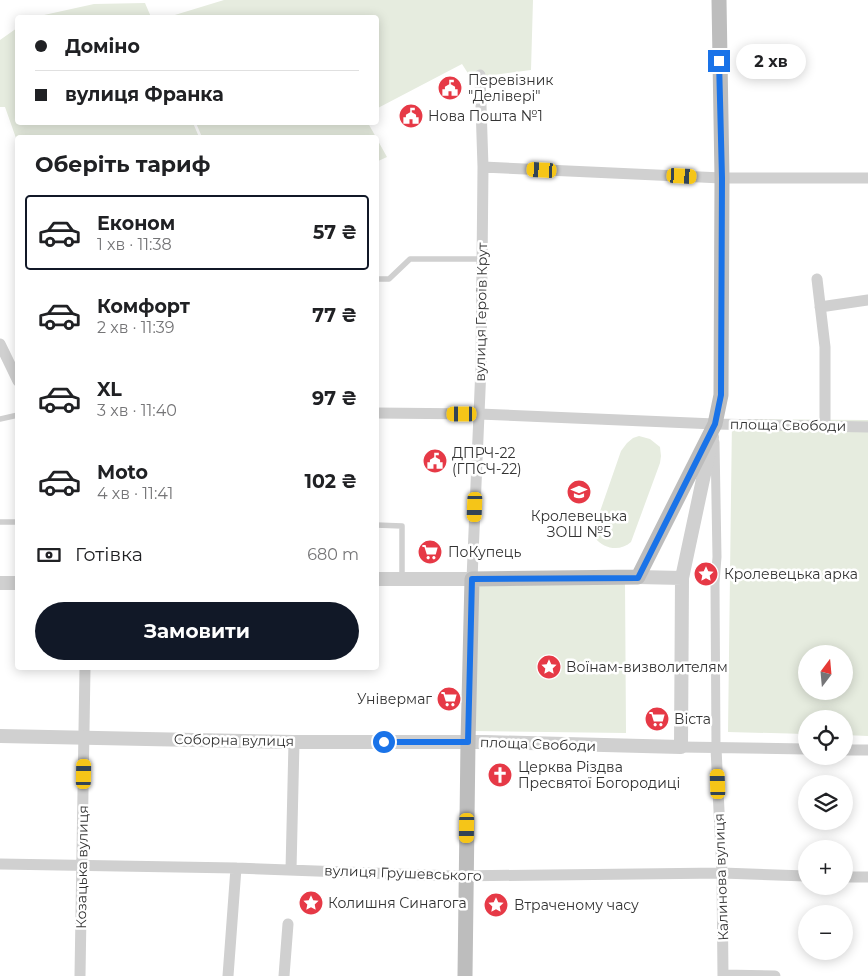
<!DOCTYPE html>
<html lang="uk">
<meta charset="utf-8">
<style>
:root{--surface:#fff;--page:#f2f2f2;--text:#202124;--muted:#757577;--line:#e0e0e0;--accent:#111827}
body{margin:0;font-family:Montserrat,sans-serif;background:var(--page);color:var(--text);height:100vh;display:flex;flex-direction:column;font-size:19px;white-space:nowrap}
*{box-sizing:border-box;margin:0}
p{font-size:16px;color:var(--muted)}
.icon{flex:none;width:28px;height:28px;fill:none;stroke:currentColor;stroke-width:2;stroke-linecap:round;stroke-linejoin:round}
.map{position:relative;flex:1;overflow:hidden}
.sheet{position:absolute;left:15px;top:135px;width:364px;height:535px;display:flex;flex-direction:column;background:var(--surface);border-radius:5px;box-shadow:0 2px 12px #0003}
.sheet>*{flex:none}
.banner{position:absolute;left:15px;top:15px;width:364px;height:110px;border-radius:5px;box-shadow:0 2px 12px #0003;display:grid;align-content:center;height:110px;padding:0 20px;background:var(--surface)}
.needle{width:32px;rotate:16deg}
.tools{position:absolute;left:798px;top:645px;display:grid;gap:10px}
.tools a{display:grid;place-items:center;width:55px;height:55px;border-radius:50%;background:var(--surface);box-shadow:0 2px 12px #0003;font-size:25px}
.end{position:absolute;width:22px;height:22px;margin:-11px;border:6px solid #1a73e8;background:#fff;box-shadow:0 0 0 2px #fff}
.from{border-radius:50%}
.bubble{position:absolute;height:35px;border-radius:18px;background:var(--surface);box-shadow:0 2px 12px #0003;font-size:16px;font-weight:700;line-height:35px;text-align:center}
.car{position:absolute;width:15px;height:30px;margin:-15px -8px;border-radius:6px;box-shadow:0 0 4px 1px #0007;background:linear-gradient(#f5c518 24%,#345 0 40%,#f5c518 0 76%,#345 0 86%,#f5c518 0)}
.banner b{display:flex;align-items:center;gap:18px;height:48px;font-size:19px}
.banner b+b{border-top:1px solid var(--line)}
.banner i{width:12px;height:12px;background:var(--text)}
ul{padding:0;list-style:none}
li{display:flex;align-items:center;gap:15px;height:75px;margin:0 10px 8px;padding:0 10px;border:2px solid transparent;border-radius:5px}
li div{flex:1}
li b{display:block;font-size:19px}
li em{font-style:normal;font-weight:700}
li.current{border-color:var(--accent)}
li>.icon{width:45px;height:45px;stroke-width:1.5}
h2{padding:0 20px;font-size:22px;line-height:60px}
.pay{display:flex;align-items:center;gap:12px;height:55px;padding:0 20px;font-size:19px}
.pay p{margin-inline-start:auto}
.primary-button{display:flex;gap:10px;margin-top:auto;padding:10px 20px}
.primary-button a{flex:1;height:58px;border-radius:30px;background:var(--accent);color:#fff;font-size:20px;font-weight:700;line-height:58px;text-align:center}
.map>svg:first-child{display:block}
.green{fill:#e6ecdf;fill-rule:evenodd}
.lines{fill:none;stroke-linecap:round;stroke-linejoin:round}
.service{stroke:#d0d0d0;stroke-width:5.5}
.pedestrian{stroke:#d0d0d0;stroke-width:9}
.minor{stroke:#d0d0d0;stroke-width:11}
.tertiary{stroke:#d0d0d0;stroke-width:14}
.secondary{stroke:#bdbdbd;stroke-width:15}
.route{stroke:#1a73e8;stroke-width:6}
.labels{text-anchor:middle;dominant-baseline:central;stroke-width:5;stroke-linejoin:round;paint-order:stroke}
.poi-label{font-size:14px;fill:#333;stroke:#fff;text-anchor:start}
.street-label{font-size:14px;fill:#333;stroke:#fff}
</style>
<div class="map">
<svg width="868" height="976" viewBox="0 0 868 976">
<rect width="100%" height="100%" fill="#fff"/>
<path class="green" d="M224,0H533L531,70L471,78L462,64L376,109V18H165Z
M145,3L151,17H35L94,4Z
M17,28L18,122L193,123L199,137L18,138L17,141L5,107H0V40Z
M196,123H368L387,157L376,162V138L202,137Z
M732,419L868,420V736L844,735V719H806V734L728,732ZM806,654H844V691H806Z
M639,436L650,439L660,447L661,456L660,463L631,542C620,552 604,549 595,538L596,523L621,451L627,443L633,438Z
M475,582H625L626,733L472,731Z"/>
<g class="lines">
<path class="service" d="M376,279H389L410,259H482
M0,419L18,415
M0,522H18
M376,525L402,526V579"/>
<path class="pedestrian" d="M715,442L717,557L715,583L716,748"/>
<path class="minor" d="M483,167L722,178H868
M817,279L825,347V426
M820,307L868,300
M0,344L18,381
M376,413L479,414L715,424L868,427
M472,579L481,367L483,167L480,75
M681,747L806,749
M716,748L722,873L723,976
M844,750H868
M0,864L236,868L454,876L722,873L806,876
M291,870L294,742
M844,877H868
M723,975L775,976
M80,976L85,668
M228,976L236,868
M284,976L288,924"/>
<path class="tertiary" d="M682,578L712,437
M376,579H472
M0,583H18
M0,736L294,742H485L681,747L682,578L638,577"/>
<path class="secondary" d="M465,976L468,742L472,579L638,577L715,424L721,395L722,178L719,0"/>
</g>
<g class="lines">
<path class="route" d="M384,742H468L472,579L638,578L715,424L721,395L722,178L719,61"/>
</g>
<defs>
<symbol id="civic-disc" viewBox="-11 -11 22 22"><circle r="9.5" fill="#e63946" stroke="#fff"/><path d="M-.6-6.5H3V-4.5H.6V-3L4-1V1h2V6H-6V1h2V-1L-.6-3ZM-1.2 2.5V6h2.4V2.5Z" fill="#fff"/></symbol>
<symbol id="school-disc" viewBox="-11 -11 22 22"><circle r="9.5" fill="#e63946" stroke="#fff"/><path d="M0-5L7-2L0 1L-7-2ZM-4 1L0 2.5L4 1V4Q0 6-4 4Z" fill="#fff"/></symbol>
<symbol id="supermarket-disc" viewBox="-11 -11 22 22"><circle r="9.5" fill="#e63946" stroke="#fff"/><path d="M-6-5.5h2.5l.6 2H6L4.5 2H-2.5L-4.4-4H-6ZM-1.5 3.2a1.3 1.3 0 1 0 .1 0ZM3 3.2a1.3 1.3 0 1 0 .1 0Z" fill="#fff"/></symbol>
<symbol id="sight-disc" viewBox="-11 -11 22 22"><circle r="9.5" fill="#e63946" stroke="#fff"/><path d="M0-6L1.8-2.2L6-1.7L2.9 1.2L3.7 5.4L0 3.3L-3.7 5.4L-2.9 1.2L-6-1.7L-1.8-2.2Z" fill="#fff"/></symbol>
<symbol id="church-disc" viewBox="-11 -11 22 22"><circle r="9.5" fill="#e63946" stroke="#fff"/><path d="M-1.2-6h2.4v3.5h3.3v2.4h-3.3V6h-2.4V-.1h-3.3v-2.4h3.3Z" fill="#fff"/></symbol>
</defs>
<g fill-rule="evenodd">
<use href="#civic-disc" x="436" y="74" width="28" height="28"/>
<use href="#civic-disc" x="397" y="102" width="28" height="28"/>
<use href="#civic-disc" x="421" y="447" width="28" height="28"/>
<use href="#school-disc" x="565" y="478" width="28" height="28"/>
<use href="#supermarket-disc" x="416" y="538" width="28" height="28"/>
<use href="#sight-disc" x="692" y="560" width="28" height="28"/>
<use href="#sight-disc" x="535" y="653" width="28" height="28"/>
<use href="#supermarket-disc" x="435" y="685" width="28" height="28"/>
<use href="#supermarket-disc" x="643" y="705" width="28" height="28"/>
<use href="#church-disc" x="486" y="761" width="28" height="28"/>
<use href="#sight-disc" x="297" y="889" width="28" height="28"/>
<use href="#sight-disc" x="482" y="891" width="28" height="28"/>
</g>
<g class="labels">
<g class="poi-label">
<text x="468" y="80">Перевізник<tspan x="468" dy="16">"Делівері"</tspan></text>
<text x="428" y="116">Нова Пошта №1</text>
<text x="452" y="453">ДПРЧ-22<tspan x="452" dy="16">(ГПСЧ-22)</tspan></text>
<text x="579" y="516" text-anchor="middle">Кролевецька<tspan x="579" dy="16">ЗОШ №5</tspan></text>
<text x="448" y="552">ПоКупець</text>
<text x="724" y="574">Кролевецька арка</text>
<text x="566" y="667">Воїнам-визволителям</text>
<text x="432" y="699" text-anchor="end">Універмаг</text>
<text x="674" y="719">Віста</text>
<text x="518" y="767">Церква Різдва<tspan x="518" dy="16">Пресвятої Богородиці</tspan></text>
<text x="328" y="903">Колишня Синагога</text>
<text x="514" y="905">Втраченому часу</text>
</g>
<g class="street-label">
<text transform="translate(481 312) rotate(-89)">вулиця Героїв Крут</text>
<text transform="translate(788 425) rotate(1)">площа Свободи</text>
<text transform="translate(234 740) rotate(1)">Соборна вулиця</text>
<text transform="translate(538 744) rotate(2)">площа Свободи</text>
<text transform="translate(82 867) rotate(-89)">Козацька вулиця</text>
<text transform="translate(403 873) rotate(2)">вулиця Грушевського</text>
<text transform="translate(721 877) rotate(-92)">Калинова вулиця</text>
</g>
</g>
</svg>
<div class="tools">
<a><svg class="needle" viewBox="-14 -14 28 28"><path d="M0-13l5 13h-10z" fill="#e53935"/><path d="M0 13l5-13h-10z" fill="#757577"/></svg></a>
<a><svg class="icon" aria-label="locate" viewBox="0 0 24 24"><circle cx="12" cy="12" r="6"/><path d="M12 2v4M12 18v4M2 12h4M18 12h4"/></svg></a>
<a><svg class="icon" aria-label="layers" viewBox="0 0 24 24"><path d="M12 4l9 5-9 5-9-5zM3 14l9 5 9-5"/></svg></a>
<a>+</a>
<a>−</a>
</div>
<i class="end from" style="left:384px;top:742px"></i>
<i class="end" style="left:719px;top:61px"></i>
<div class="bubble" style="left:736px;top:44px;width:70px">2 хв</div>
<i class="car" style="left:542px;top:170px;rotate:273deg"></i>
<i class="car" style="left:682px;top:176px;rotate:93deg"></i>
<i class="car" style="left:462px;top:414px;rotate:270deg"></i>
<i class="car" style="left:475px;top:507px;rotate:182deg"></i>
<i class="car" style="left:84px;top:774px;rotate:1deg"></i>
<i class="car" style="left:718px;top:784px;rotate:358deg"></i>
<i class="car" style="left:467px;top:828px;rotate:181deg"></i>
<div class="banner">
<b><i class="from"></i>Доміно</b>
<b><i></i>вулиця Франка</b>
</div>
<section class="sheet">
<h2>Оберіть тариф</h2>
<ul>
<li class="current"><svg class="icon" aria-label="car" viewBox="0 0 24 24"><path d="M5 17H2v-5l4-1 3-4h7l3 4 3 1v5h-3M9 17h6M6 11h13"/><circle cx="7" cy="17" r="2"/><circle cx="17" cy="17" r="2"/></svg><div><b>Економ</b><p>1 хв · 11:38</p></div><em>57 ₴</em></li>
<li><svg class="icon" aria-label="car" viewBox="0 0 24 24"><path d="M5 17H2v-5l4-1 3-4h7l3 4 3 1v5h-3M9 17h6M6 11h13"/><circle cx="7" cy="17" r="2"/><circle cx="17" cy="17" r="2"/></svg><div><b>Комфорт</b><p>2 хв · 11:39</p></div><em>77 ₴</em></li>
<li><svg class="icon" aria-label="car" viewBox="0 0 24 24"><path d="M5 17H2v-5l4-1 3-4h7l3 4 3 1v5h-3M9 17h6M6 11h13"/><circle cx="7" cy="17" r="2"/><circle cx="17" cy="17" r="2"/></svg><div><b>XL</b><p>3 хв · 11:40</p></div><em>97 ₴</em></li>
<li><svg class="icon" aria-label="car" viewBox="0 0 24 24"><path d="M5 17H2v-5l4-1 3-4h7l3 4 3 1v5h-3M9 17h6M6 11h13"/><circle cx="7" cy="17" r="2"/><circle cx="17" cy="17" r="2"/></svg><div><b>Moto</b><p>4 хв · 11:41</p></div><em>102 ₴</em></li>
</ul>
<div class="pay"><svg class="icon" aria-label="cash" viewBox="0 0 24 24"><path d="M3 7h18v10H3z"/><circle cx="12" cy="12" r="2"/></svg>Готівка<p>680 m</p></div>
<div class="primary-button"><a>Замовити</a></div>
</section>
</div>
